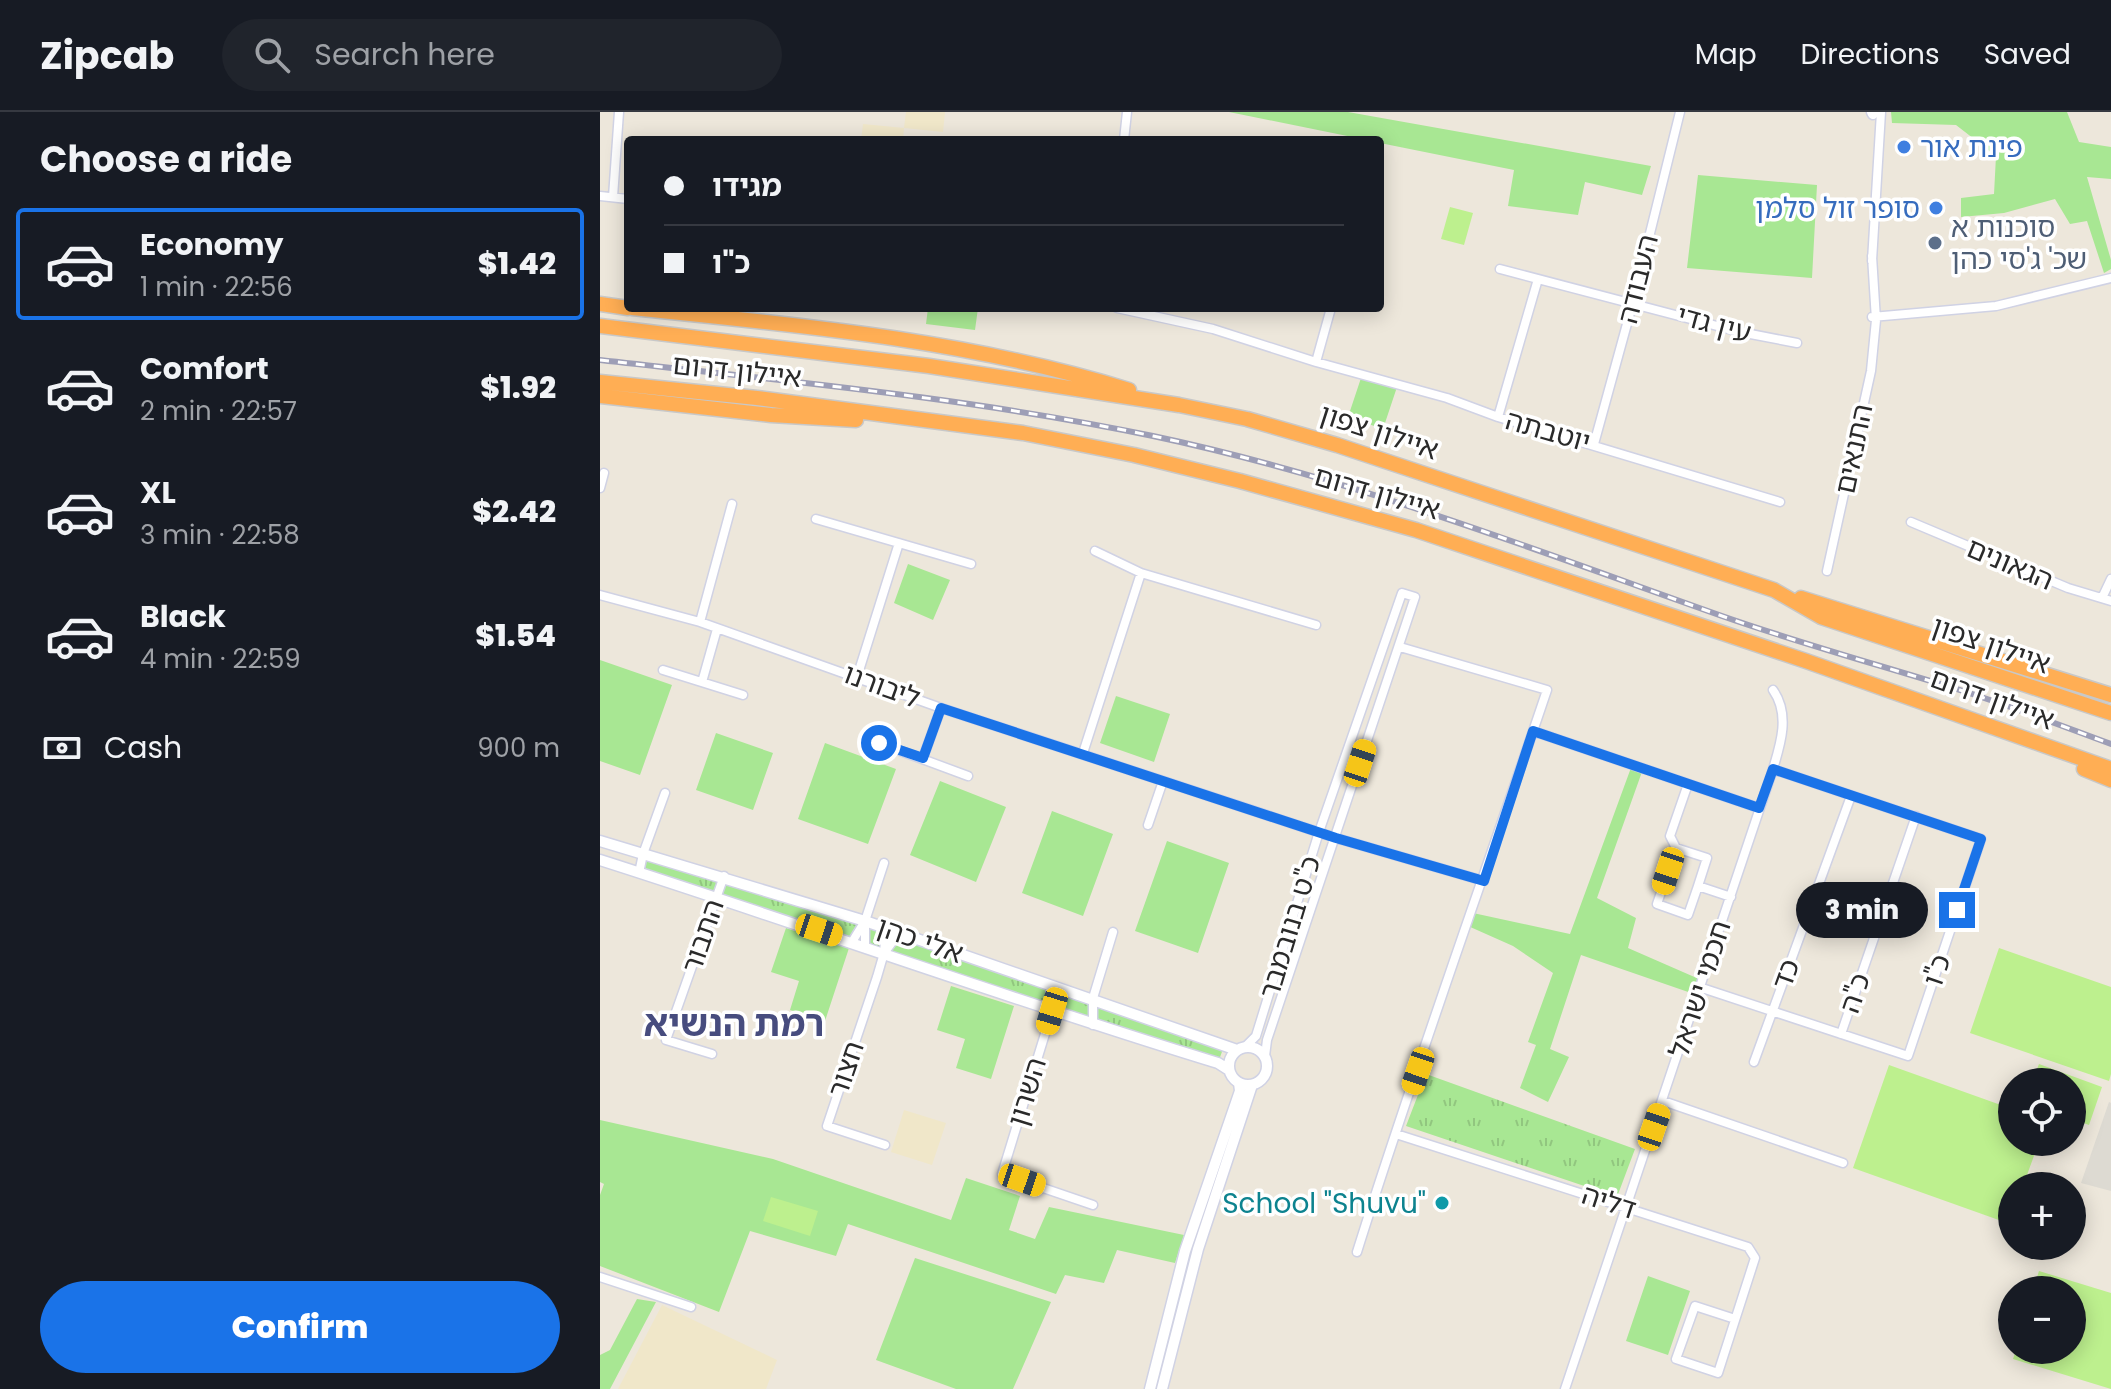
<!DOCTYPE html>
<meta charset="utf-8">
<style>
:root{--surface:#171b24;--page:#20242c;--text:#f1f3f6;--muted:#9ea1a6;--line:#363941;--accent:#1a73e8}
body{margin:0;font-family:Poppins,"Noto Sans Hebrew",sans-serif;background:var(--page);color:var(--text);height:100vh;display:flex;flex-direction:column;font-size:30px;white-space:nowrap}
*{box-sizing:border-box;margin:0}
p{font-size:26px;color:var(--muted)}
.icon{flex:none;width:44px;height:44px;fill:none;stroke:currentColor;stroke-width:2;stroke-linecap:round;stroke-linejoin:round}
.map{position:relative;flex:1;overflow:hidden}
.details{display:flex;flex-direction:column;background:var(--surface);width:600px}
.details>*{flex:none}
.top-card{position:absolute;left:24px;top:24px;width:760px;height:176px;border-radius:8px;box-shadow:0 4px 20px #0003;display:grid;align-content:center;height:176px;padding:0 40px;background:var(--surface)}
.tools{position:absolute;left:1398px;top:956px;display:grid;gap:16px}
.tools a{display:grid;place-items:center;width:88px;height:88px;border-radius:50%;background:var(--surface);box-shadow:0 4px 20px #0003;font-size:40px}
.end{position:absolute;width:36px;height:36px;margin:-18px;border:10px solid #1a73e8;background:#fff;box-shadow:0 0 0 4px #fff}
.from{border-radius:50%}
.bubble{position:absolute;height:56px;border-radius:28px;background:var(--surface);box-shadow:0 4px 20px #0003;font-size:26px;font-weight:800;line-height:56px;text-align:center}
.car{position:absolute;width:24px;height:48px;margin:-24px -12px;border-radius:10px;box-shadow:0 0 6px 2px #0007;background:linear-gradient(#f5c518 24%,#345 0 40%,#f5c518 0 76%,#345 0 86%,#f5c518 0)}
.top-card b{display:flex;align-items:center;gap:28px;height:76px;font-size:30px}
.top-card b+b{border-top:2px solid var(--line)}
.top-card i{width:20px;height:20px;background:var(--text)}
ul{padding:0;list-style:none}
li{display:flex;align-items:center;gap:24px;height:112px;margin:0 16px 12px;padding:0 24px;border:4px solid transparent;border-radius:8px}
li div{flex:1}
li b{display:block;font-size:30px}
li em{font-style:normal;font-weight:800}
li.on{border-color:var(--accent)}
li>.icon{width:72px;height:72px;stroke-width:1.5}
h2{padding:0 40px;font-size:36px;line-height:96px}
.pay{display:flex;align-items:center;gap:20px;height:88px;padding:0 40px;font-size:30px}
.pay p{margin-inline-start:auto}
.cta{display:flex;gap:16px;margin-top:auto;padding:16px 40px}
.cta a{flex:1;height:92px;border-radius:48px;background:var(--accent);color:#fff;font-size:32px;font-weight:800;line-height:92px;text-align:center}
header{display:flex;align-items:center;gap:48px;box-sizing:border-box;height:112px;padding:0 40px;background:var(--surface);border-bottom:2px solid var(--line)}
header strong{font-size:38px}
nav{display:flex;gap:44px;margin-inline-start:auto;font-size:28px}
.search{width:560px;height:72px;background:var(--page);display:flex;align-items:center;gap:20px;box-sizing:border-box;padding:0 28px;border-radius:44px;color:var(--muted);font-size:30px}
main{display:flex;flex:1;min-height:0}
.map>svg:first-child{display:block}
.education{fill:#f0e7c9}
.grass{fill:url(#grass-tufts)}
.park{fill:#a8e793}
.pitch{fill:#bdf08e}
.plaza{fill:#dddad2}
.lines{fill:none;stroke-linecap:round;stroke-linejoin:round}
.minor-casing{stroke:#d0d2e4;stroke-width:11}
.tertiary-casing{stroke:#d0d2e4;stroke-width:13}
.motorway-casing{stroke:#c8c8c8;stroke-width:17}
.minor{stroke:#fff;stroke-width:8}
.tertiary{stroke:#fff;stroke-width:10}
.motorway{stroke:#ffae54;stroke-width:14}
.rail-casing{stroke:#9d9eb6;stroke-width:6}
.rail{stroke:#fff;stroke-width:3;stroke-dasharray:9;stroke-linecap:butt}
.route{stroke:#1a73e8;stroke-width:10}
.shop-dot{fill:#3f7fe0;stroke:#fff;stroke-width:3}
.service-dot{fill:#5c6f8a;stroke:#fff;stroke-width:3}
.culture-dot{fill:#0f9aa8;stroke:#fff;stroke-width:3}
.labels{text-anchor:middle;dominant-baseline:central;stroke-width:7;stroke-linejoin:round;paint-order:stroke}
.shop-label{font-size:28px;fill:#366cbe;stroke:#fff;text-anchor:start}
.service-label{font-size:28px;fill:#4e5e75;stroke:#fff;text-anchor:start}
.street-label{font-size:28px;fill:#2a2a2a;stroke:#fff}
.culture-label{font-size:28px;fill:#0d838f;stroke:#fff;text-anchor:end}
.district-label{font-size:36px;font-weight:bold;fill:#474c7e;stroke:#fff}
</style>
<header>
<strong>Zipcab</strong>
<div class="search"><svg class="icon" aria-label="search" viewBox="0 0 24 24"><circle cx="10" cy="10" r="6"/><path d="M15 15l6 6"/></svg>Search here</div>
<nav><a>Map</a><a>Directions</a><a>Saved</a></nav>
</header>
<main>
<section class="details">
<h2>Choose a ride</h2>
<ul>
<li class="on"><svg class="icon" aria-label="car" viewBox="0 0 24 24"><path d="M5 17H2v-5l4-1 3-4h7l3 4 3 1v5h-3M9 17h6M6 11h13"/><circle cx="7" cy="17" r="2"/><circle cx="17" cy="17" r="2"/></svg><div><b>Economy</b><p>1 min · 22:56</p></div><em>$1.42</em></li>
<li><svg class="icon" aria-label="car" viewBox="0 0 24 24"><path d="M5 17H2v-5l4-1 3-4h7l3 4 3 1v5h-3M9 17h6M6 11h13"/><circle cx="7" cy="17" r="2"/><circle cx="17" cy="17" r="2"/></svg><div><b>Comfort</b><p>2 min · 22:57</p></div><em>$1.92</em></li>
<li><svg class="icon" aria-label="car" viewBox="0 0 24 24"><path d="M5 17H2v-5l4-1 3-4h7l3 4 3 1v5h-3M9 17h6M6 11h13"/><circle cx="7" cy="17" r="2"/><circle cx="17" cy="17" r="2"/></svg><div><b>XL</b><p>3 min · 22:58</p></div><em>$2.42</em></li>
<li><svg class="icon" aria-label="car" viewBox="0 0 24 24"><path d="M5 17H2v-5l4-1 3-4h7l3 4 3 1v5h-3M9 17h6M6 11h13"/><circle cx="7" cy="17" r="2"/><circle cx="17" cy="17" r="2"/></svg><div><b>Black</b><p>4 min · 22:59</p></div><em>$1.54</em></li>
</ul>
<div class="pay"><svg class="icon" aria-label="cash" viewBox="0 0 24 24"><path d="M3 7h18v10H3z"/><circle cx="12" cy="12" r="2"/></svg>Cash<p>900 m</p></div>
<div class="cta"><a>Confirm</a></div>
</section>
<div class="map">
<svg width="1511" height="1277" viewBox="0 0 1511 1277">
<defs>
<pattern id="grass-tufts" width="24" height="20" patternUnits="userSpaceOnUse" patternTransform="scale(2)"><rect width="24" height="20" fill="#a8e793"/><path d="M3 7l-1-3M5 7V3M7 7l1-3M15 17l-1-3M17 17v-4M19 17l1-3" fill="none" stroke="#91c67f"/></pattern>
</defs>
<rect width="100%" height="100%" fill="#ede7db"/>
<path class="education" d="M306,0H345L343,20L304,16L303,28H261L263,12L304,16Z
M304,998L346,1011L332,1053L291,1040Z
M62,1193L177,1248L166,1277H18Z"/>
<path class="grass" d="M43,742L124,764L624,934L618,951L39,761Z
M826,962L1035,1037L1017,1085L806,1014Z"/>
<path class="park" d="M629,0H748L1051,54L1042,83L985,70L978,103L908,94L914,58L780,31V28H767Z
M1291,0H1467L1479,30L1511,35V67L1487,65L1511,148V157L1504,161L1487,109L1470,112L1455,87L1404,101L1361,105V86L1394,82L1396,44L1356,13L1292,11Z
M1098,63L1217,73L1212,166L1087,156Z
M328,196H378L375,218L326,212Z
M762,263L797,275L783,317L748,305Z
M308,452L350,468L333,508L294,491Z
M0,548L72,573L40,663L0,649Z
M516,584L570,602L554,650L500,631Z
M116,621L173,641L153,698L96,678Z
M225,631L296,657L268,732L198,707Z
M1032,653L1043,657L997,786L1036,806L1028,836L1099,867L1094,882L981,843L950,937L969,945L948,990L920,976L936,933L928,930L953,861L913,834L868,814L873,801L970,822Z
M340,669L406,695L376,770L310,743Z
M452,699L513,722L483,804L422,781Z
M567,729L629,751L598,841L535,819Z
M186,816L249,836L225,909L190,898L199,869L171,860Z
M351,874L414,894L391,967L356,956L365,927L337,918Z
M0,1008L173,1047L351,1108L366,1066L420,1084L409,1118L435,1127L449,1095L584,1123L575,1151L517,1138L504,1171L465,1163L456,1182L248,1112L236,1144L150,1119L119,1200L0,1154V1083L4,1072L0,1070Z
M315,1146L451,1190L413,1277H356L276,1248Z
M1048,1164L1090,1179L1068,1243L1026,1229Z
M37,1187L56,1190L10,1277H0V1243L10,1238Z"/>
<path class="pitch" d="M850,95L873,101L864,133L841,127Z
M1399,836L1511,875V962L1509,969L1370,921Z
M1439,952L1502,975L1489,1013L1472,1007V970H1432Z
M1289,953L1412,997V1030H1439L1423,1074H1412L1410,1112L1253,1056Z
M171,1085L218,1099L210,1124L163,1109Z
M1439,1159L1511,1181V1277L1413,1247L1416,1238H1472V1178H1433Z"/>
<path class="plaza" d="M1509,990L1511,991V1079L1481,1071Z"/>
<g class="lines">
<defs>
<path id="minor" d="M524,28L527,0
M0,84L28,87
M13,85L19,0
M1272,149L1281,0
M900,157L1140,220L1197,231
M517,196L613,217L716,250L847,286L898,305L1180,390
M1272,205L1396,194L1511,166
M716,250L731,196
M898,305L938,167
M994,332L1033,190L1080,0
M0,376L4,361
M216,407L371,452
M1311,410L1468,476L1511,489
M495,439L541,461L716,513
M1227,459L1271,259L1276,208L1272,144
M0,483L100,510L341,596L563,669L736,726L884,769
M1502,486L1511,467
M100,510L132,392
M63,558L143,583
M257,565L299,431
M102,570L117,517
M933,619L1159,696
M279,631L368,664
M483,641L541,461
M323,646L341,596
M1088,672L1070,724L1076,736L1057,792L1088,803L1098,774L1131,785
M548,713L563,669
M1076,736L1107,746L1098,774
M39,761L43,742L65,681
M252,830L265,809L284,751
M265,834V809
M284,841L299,821
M450,873L452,898
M1102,876L1308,944L1381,727L1173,657
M464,878L452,899L402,1062L493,1093
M493,913V886L513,820
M1241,922L1316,704
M646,934L656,924L719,720L802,481L815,485L667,928L665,944
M112,942L66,928L124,764
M1154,950L1251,684
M1063,989L1243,1051
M796,1022L1148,1135L1155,1146L1118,1261L1076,1247L1095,1194L1135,1207
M285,1033L227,1014L277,865L284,841L286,816
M757,1140C816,952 884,765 947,578L800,535
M0,1165L91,1195
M965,1277L1173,657C1181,631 1190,602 1173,578"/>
<path id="tertiary" d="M1272,0L1273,2
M0,729L265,809L637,938
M0,748C207,814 411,888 618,951L629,958
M629 954a19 19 0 1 1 38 0a19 19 0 1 1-38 0Z
M550,1277L585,1139L640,979L639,971
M562,1277L598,1137L652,973"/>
<path id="motorway" d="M0,192L28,196
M32,196C199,213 368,228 529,278
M0,214L329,254L579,293L647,307L737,333L1174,478L1221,505L1511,601
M0,270L157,286L423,321L534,343L640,369L816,418L1206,549L1511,657
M0,284L171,303L256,308
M1201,486L1511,583
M1484,657L1511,668"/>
</defs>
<use href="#minor" class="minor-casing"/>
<use href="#tertiary" class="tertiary-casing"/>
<use href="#motorway" class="motorway-casing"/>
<use href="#minor" class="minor"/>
<use href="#tertiary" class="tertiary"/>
<use href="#motorway" class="motorway"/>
<defs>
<path id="rail" d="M0,248C185,269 370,286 553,324C748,365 935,438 1122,504C1202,532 1283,554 1363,579C1413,595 1462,614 1511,632"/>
</defs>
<use href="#rail" class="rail-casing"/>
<use href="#rail" class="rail"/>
</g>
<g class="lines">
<path class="route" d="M279,631L323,646L341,596L736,726L884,769L933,619L1159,696L1173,657L1381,727L1357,798"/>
</g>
<g class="shop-dot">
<circle cx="1304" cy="35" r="8"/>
<circle cx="1336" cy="96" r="8"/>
</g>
<circle class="service-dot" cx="1335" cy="131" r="8"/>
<circle class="culture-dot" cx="842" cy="1091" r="8"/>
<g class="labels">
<g class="shop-label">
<text x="1320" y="35">פינת אור</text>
<text x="1320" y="96" text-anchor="end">סופר זול סלמן</text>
</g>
<g class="service-label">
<text x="1351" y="115">סוכנות א<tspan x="1351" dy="32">שכ' ג'סי כהן</tspan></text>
</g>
<g class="street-label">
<text transform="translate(1038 167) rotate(-76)">העבודה</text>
<text transform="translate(1114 212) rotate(15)">עין גדי</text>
<text transform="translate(137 259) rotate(6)">איילון דרום</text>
<text transform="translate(948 319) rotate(16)">יוטבתה</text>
<text transform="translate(779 320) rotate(18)">איילון צפון</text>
<text transform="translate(1254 337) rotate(-78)">התנאים</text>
<text transform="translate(777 381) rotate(16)">איילון דרום</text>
<text transform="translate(1410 452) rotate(23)">הגאונים</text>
<text transform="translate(1391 533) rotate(19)">איילון צפון</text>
<text transform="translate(282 574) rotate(20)">ליבורנו</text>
<text transform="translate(1392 587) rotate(20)">איילון דרום</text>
<text transform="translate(690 815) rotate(-73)">כ"ט בנובמבר</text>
<text transform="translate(103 824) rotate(-71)">התבור</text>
<text transform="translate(320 828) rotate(19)">אלי כהן</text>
<text transform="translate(1337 858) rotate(-71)">כ"ו</text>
<text transform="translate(1186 862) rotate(-70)">כד</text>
<text transform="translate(1100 877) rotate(-72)">חכמי ישראל</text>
<text transform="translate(1255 881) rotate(-71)">כ"ה</text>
<text transform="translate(246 957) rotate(-71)">חצור</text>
<text transform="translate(427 980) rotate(-73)">השרון</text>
<text transform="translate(1009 1090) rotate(18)">דליה</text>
</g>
<g class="culture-label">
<text x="826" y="1091">School "Shuvu"</text>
</g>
<g class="district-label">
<text x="134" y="911">רמת הנשיא</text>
</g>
</g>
</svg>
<div class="tools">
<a><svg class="icon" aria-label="locate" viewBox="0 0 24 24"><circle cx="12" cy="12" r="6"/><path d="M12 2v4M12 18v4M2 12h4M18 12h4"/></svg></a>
<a>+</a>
<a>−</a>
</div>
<i class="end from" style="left:279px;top:631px"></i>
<i class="end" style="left:1357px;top:798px"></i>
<div class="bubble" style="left:1196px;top:770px;width:132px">3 min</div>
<i class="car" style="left:760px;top:651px;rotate:18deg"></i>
<i class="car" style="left:1068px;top:759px;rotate:198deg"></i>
<i class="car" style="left:219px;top:818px;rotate:108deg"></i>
<i class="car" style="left:452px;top:899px;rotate:197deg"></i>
<i class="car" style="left:818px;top:959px;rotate:199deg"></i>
<i class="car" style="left:1054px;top:1015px;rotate:19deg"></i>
<i class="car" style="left:422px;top:1068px;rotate:109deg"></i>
<div class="top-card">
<b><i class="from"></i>מגידו</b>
<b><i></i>כ&quot;ו</b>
</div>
</div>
</main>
